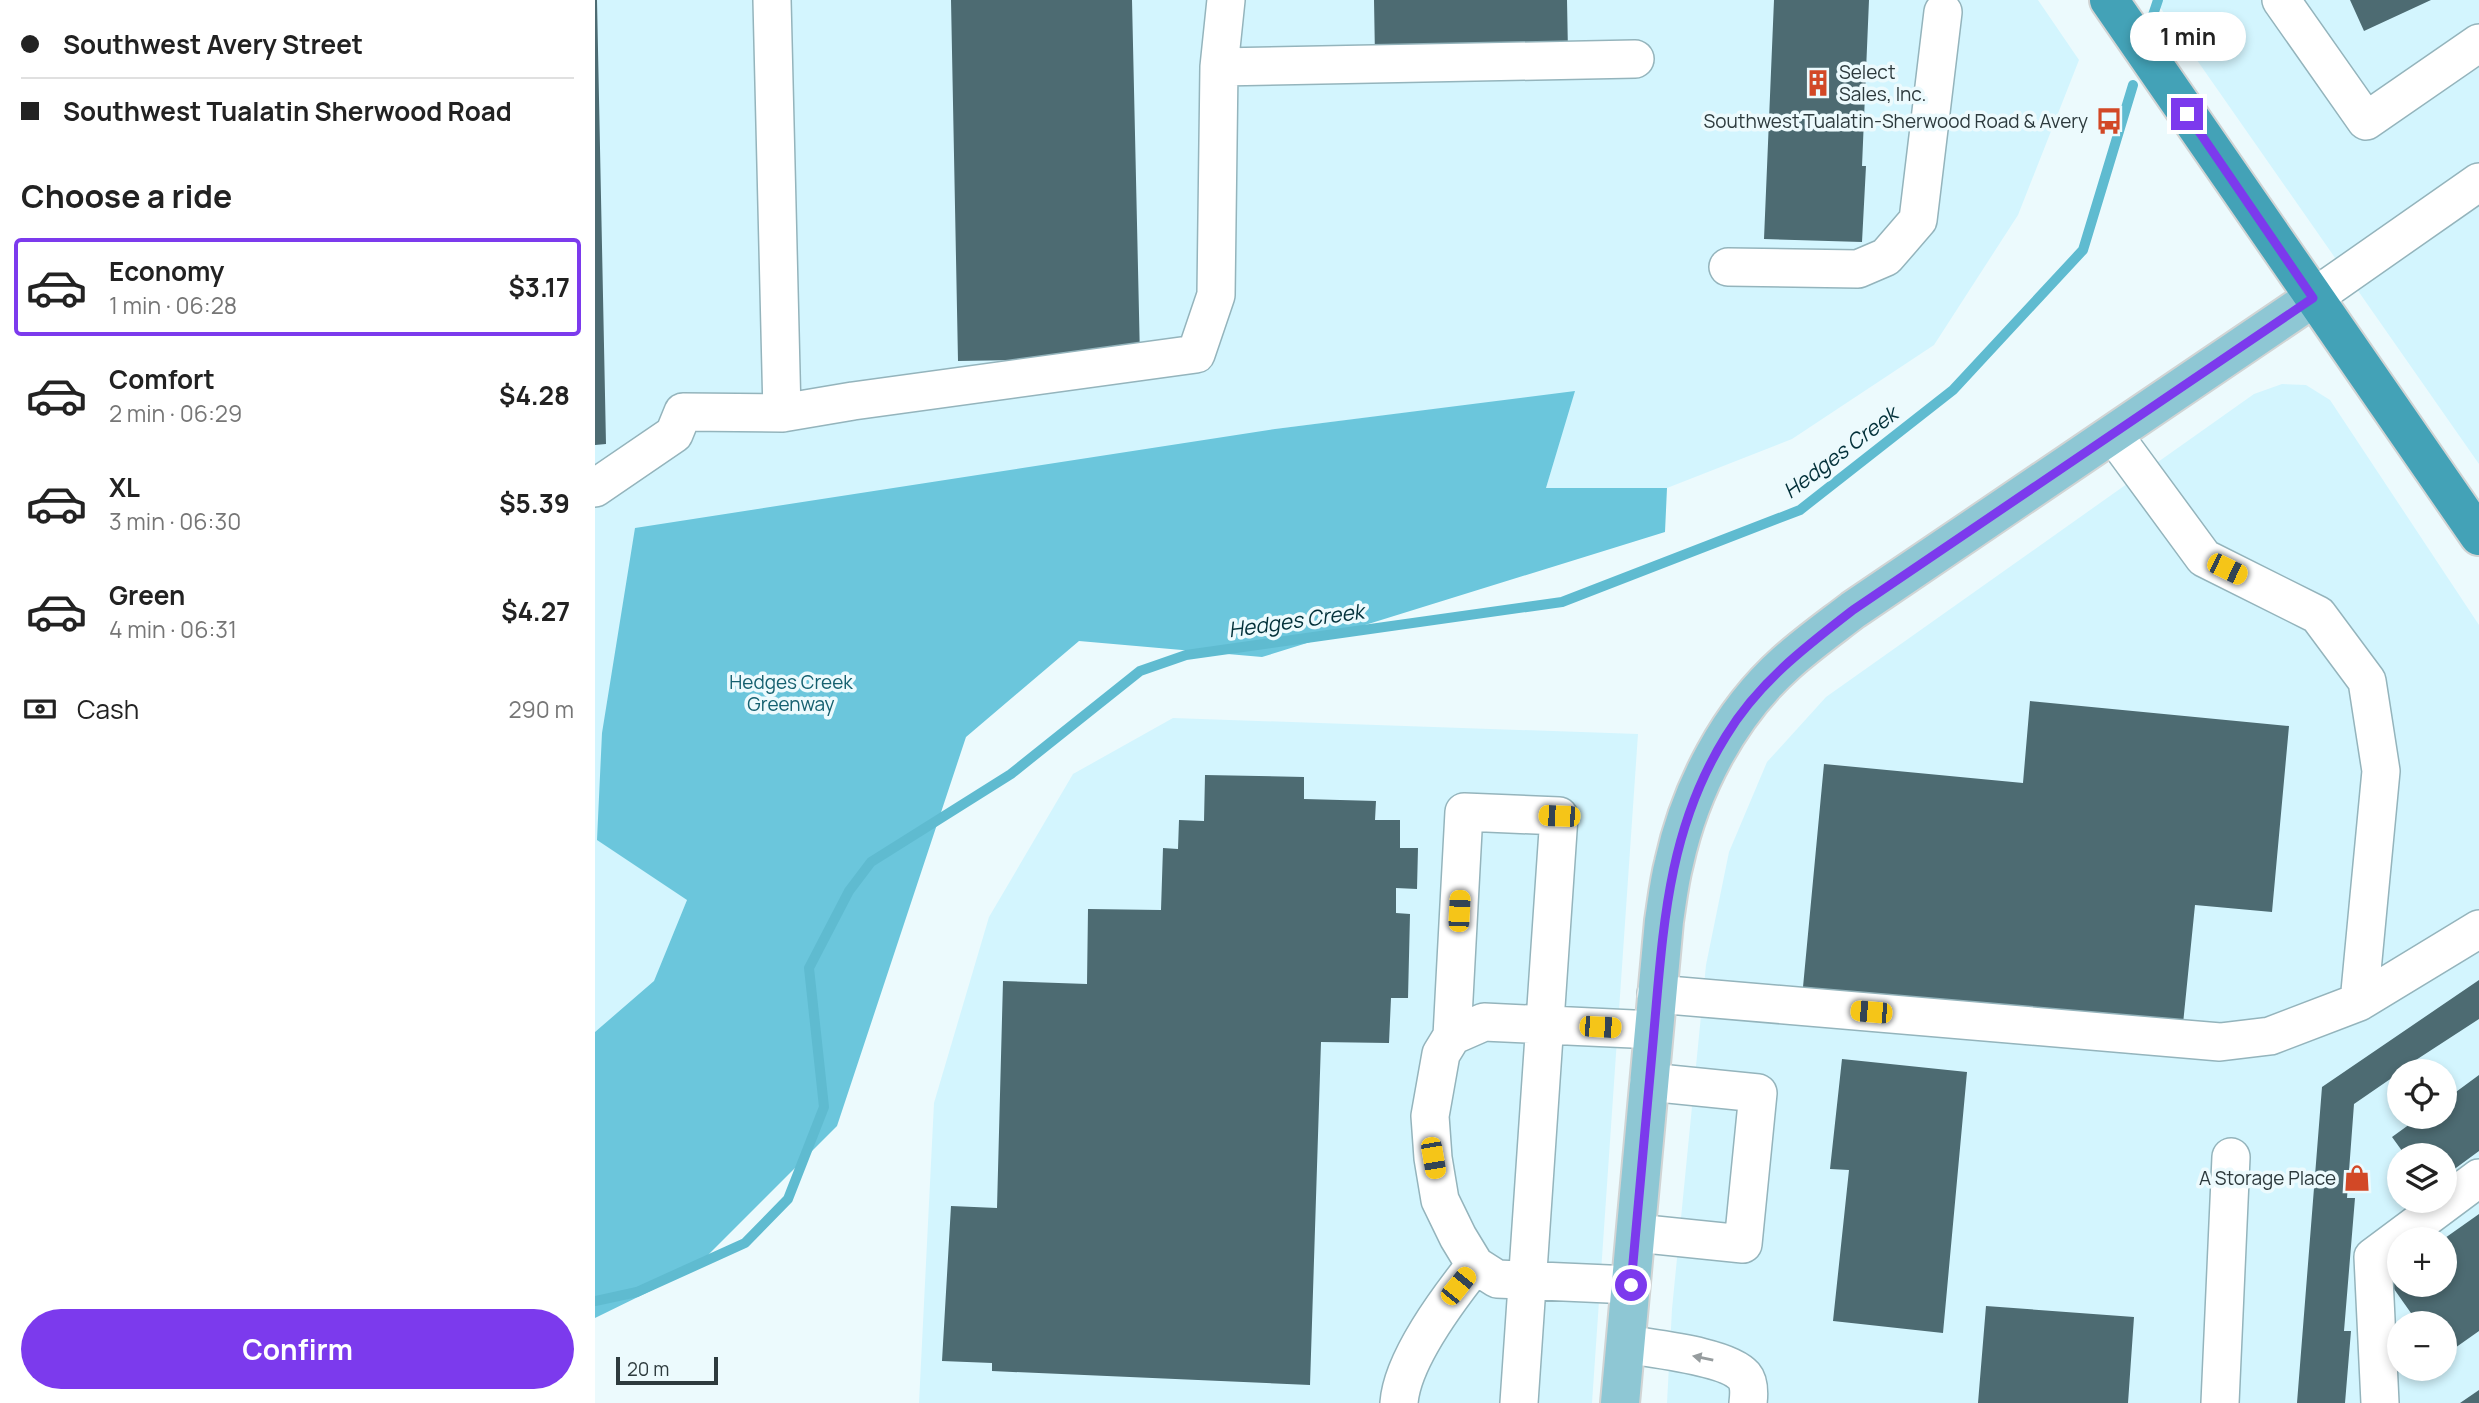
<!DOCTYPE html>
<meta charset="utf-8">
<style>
:root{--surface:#fff;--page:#f2f2f2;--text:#222;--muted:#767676;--line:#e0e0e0;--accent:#7c3aed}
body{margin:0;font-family:Manrope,sans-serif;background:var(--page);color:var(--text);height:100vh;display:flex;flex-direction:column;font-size:26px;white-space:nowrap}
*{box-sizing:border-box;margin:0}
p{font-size:23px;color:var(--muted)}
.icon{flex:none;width:38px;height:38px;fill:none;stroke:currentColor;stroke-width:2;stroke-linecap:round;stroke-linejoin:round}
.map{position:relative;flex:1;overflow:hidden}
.drawer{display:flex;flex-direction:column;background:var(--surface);width:595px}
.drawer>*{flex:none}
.top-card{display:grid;align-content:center;height:154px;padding:0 21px;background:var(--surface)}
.fabs{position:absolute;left:1792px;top:1059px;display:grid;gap:14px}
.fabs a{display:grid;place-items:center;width:70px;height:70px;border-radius:50%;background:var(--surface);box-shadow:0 4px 10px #0003;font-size:35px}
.scale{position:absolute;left:21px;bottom:18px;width:102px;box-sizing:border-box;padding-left:7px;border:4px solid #2d3a3d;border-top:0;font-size:19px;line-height:24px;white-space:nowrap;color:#2d3a3d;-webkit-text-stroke:5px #ecfafd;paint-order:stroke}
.end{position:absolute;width:32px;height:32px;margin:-16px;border:9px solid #7c3aed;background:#fff;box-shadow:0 0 0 4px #fff}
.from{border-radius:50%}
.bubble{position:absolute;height:49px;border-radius:24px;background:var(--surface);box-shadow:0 4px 10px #0003;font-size:23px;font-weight:700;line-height:49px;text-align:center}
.car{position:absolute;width:21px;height:42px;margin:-21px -10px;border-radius:9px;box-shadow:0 0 5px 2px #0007;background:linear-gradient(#f5c518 24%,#345 0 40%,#f5c518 0 76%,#345 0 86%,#f5c518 0)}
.top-card b{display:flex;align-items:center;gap:24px;height:66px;font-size:26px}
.top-card b+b{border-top:2px solid var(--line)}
.top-card i{width:18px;height:18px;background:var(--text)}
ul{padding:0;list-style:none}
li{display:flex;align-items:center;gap:21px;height:98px;margin:0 14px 10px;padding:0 7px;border:4px solid transparent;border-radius:7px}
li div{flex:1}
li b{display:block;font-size:26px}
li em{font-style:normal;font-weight:700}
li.active{border-color:var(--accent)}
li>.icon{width:63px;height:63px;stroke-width:1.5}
h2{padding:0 21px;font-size:32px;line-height:84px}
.pay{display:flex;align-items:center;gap:18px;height:77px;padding:0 21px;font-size:26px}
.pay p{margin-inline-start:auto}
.cta{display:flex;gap:14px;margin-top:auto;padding:14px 21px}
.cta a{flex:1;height:80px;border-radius:42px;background:var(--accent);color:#fff;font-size:28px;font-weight:700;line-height:80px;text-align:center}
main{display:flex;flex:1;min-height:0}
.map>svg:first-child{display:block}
.built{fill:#d3f5fe;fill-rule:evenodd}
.forest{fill:#6bc6dc}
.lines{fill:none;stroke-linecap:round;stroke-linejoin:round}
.stream{stroke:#5fbbd0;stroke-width:10}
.building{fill:#4d6b72}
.minor-casing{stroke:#94b4bc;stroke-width:40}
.major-casing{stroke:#d1d4d4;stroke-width:42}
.highway-casing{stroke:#d1d4d4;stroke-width:42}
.minor{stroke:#fff;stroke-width:37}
.major{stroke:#8ec7d4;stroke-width:38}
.highway{stroke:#43a2b7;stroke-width:38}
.oneway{fill:#969c9e}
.route{stroke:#7c3aed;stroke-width:9}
.labels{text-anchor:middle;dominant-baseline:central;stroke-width:7;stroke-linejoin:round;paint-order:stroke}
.poi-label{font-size:19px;fill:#2d3a3d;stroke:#ecfafd;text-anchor:end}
.park-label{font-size:19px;fill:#15606f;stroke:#ecfafd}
.water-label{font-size:21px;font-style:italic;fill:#023039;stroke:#ecfafd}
</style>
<main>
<section class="drawer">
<div class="top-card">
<b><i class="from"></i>Southwest Avery Street</b>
<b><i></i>Southwest Tualatin Sherwood Road</b>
</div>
<h2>Choose a ride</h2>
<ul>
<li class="active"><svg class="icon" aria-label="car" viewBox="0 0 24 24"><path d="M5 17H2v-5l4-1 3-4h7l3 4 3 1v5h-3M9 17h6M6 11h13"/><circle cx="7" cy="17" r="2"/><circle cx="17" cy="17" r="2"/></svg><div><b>Economy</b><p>1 min · 06:28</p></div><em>$3.17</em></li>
<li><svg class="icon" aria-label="car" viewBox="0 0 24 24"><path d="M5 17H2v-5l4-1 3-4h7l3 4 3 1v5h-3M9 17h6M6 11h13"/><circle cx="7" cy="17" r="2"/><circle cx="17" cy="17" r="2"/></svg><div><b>Comfort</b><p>2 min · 06:29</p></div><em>$4.28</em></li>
<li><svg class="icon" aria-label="car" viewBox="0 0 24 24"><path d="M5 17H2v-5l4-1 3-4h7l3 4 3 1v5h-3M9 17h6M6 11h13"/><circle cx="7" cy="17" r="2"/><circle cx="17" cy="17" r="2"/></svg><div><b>XL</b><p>3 min · 06:30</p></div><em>$5.39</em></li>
<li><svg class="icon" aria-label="car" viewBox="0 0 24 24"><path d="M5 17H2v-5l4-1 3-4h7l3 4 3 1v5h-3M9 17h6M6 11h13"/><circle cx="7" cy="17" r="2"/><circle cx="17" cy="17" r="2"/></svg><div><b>Green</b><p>4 min · 06:31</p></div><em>$4.27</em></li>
</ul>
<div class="pay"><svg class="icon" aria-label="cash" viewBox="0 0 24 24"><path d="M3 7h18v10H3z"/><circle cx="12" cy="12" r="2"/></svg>Cash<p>290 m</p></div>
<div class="cta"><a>Confirm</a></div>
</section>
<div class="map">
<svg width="1884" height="1403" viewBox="0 0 1884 1403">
<rect width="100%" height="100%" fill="#ecfafd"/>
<path class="built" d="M0,0H1443L1484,60L1423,215L1339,345L1197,439L1072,488H951L979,392L680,429L92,900L59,982L0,1032Z
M1560,0H1884V464Z
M1687,384L1711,385L1735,400L1884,625V1403H1072L1077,1309L1111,965L1134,852L1172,762L1231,697L1659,394ZM1804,1071H1850V1116H1804ZM1804,1155H1850V1200H1804ZM1804,1239H1850V1284H1804ZM1804,1323H1850V1368H1804Z
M578,718L1043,734L997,1403H324L339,1103L394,917L478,774Z"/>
<path class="forest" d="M980,391L951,488H1072L1070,532L667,657L484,641L371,737L242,1126L98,1270L0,1318V1032L59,981L92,900L2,840L7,733L40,528L680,429Z"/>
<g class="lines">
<path class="stream" d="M1558,15L1563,0
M0,1301L42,1292L150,1243L193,1199L229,1107L214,968L254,891L276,862L416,774L545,671L591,655L967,602L1205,510L1358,390L1488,250L1538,85"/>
</g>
<path class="building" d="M0,0H2L11,444L0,445Z
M356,0H537L545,358L363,361Z
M779,0H972L973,53L780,57Z
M1179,0H1274L1267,166H1271L1267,242L1169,239Z
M1755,0H1836L1769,31Z
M1435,701L1694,726L1677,912L1600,905L1588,1024L1208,987L1229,764L1428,783Z
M610,775L709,777V799L781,801L780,820H805V848H823L822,889L801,888V913L815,914L813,998H796L794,1043L726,1042L715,1385L397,1371V1363L347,1361L356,1206L402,1208L408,981L492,984L493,909L566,910L568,848L583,849L584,820L609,821Z
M1884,980V1019L1804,1071V1073L1759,1104L1752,1198H1760L1749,1331H1756L1750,1403H1702L1727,1087Z
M1247,1059L1372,1072L1348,1333L1238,1321L1254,1170L1235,1169Z
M1884,1075V1151L1850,1176V1155H1810L1797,1137L1826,1116H1850V1100Z
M1884,1214V1331L1850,1355V1323H1823L1792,1279L1804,1271V1284H1850V1238Z
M1391,1306L1539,1317L1533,1403H1383Z
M1884,1390V1403H1865Z"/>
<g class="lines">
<defs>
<path id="minor" d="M177,0L187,413
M1686,0L1771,121L1884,43
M624,67L1040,59
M1133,267L1263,269L1291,257L1323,220L1348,12
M1718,298L1884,182
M0,488L79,434L88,412L187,413L258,401L601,354L621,295L624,67L631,0
M1061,994L1625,1042L1675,1036L1764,1002L1786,771L1772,681L1723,615L1609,558L1518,434
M1764,1002L1884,929
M857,1036L869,812L964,816L924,1403
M1041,1233L1148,1244L1163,1093L1054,1082
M1036,1285L902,1279L880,1265L863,1237L845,1200L838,1158L835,1116L846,1054L857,1036L889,1022L1059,1030
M1031,1344C1058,1349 1132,1356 1149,1376C1155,1383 1154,1395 1153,1403
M804,1403C807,1360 853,1299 880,1265
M1625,1403L1636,1157
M1785,1403L1778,1257L1884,1178"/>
<path id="major" d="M1025,1403L1069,921C1072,902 1074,882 1079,863C1095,789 1134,714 1191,663C1212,644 1236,627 1258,610L1718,298"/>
<path id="highway" d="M1514,0L1884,536"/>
</defs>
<use href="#minor" class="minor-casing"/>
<use href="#major" class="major-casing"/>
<use href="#highway" class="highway-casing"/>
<use href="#minor" class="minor"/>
<use href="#major" class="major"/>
<use href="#highway" class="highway"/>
</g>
<defs><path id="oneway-solid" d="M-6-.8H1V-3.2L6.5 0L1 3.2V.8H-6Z" transform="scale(1.75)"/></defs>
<use class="oneway" href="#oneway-solid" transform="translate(1108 1358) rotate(-168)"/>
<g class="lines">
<path class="route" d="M1036,1285C1043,1204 1050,1123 1058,1042C1068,933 1071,832 1131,736C1163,683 1210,647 1258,610L1718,298L1592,114"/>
</g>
<defs>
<symbol id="building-bare" viewBox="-9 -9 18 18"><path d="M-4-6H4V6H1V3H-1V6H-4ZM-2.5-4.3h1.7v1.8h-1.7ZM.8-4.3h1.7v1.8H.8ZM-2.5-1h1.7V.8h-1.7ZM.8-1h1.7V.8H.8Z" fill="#d24826" stroke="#ecfafd" stroke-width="2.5" paint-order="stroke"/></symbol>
<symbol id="bus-bare" viewBox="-9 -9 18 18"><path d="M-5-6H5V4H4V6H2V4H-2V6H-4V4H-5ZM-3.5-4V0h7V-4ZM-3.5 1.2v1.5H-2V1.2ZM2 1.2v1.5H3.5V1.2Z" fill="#d24826" stroke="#ecfafd" stroke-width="2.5" paint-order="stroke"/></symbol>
<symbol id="shop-bare" viewBox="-9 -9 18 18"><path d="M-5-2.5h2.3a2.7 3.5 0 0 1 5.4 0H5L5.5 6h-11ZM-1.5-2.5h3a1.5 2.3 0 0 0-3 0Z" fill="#d24826" stroke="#ecfafd" stroke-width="2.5" paint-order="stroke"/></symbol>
</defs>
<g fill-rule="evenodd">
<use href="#building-bare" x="1204" y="64" width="38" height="38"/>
<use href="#bus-bare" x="1495" y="102" width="38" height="38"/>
<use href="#shop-bare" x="1743" y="1159" width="38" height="38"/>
</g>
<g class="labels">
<g class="poi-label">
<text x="1244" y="72" text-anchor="start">Select<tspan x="1244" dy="22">Sales, Inc.</tspan></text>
<text x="1493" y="121">Southwest Tualatin-Sherwood Road &amp; Avery</text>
<text x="1741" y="1178">A Storage Place</text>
</g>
<g class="park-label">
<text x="196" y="682">Hedges Creek<tspan x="196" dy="22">Greenway</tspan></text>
</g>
<g class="water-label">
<text transform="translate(1245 452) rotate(-37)">Hedges Creek</text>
<text transform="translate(701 620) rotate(-8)">Hedges Creek</text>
</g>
</g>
</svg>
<div class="fabs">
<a><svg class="icon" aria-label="locate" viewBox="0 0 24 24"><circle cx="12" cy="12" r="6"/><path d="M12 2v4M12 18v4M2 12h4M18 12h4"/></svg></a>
<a><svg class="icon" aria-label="layers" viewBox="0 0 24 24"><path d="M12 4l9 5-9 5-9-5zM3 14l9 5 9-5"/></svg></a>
<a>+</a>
<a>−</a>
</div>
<div class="scale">20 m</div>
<i class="end from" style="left:1036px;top:1285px"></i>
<i class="end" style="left:1592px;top:114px"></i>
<div class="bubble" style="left:1535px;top:12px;width:116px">1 min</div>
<i class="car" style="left:1632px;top:569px;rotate:116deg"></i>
<i class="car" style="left:964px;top:816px;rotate:272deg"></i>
<i class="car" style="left:864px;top:911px;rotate:3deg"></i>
<i class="car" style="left:1276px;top:1012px;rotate:275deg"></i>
<i class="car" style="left:1005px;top:1027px;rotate:93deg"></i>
<i class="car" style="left:838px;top:1158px;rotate:170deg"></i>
<i class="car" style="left:863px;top:1286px;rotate:39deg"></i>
</div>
</main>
